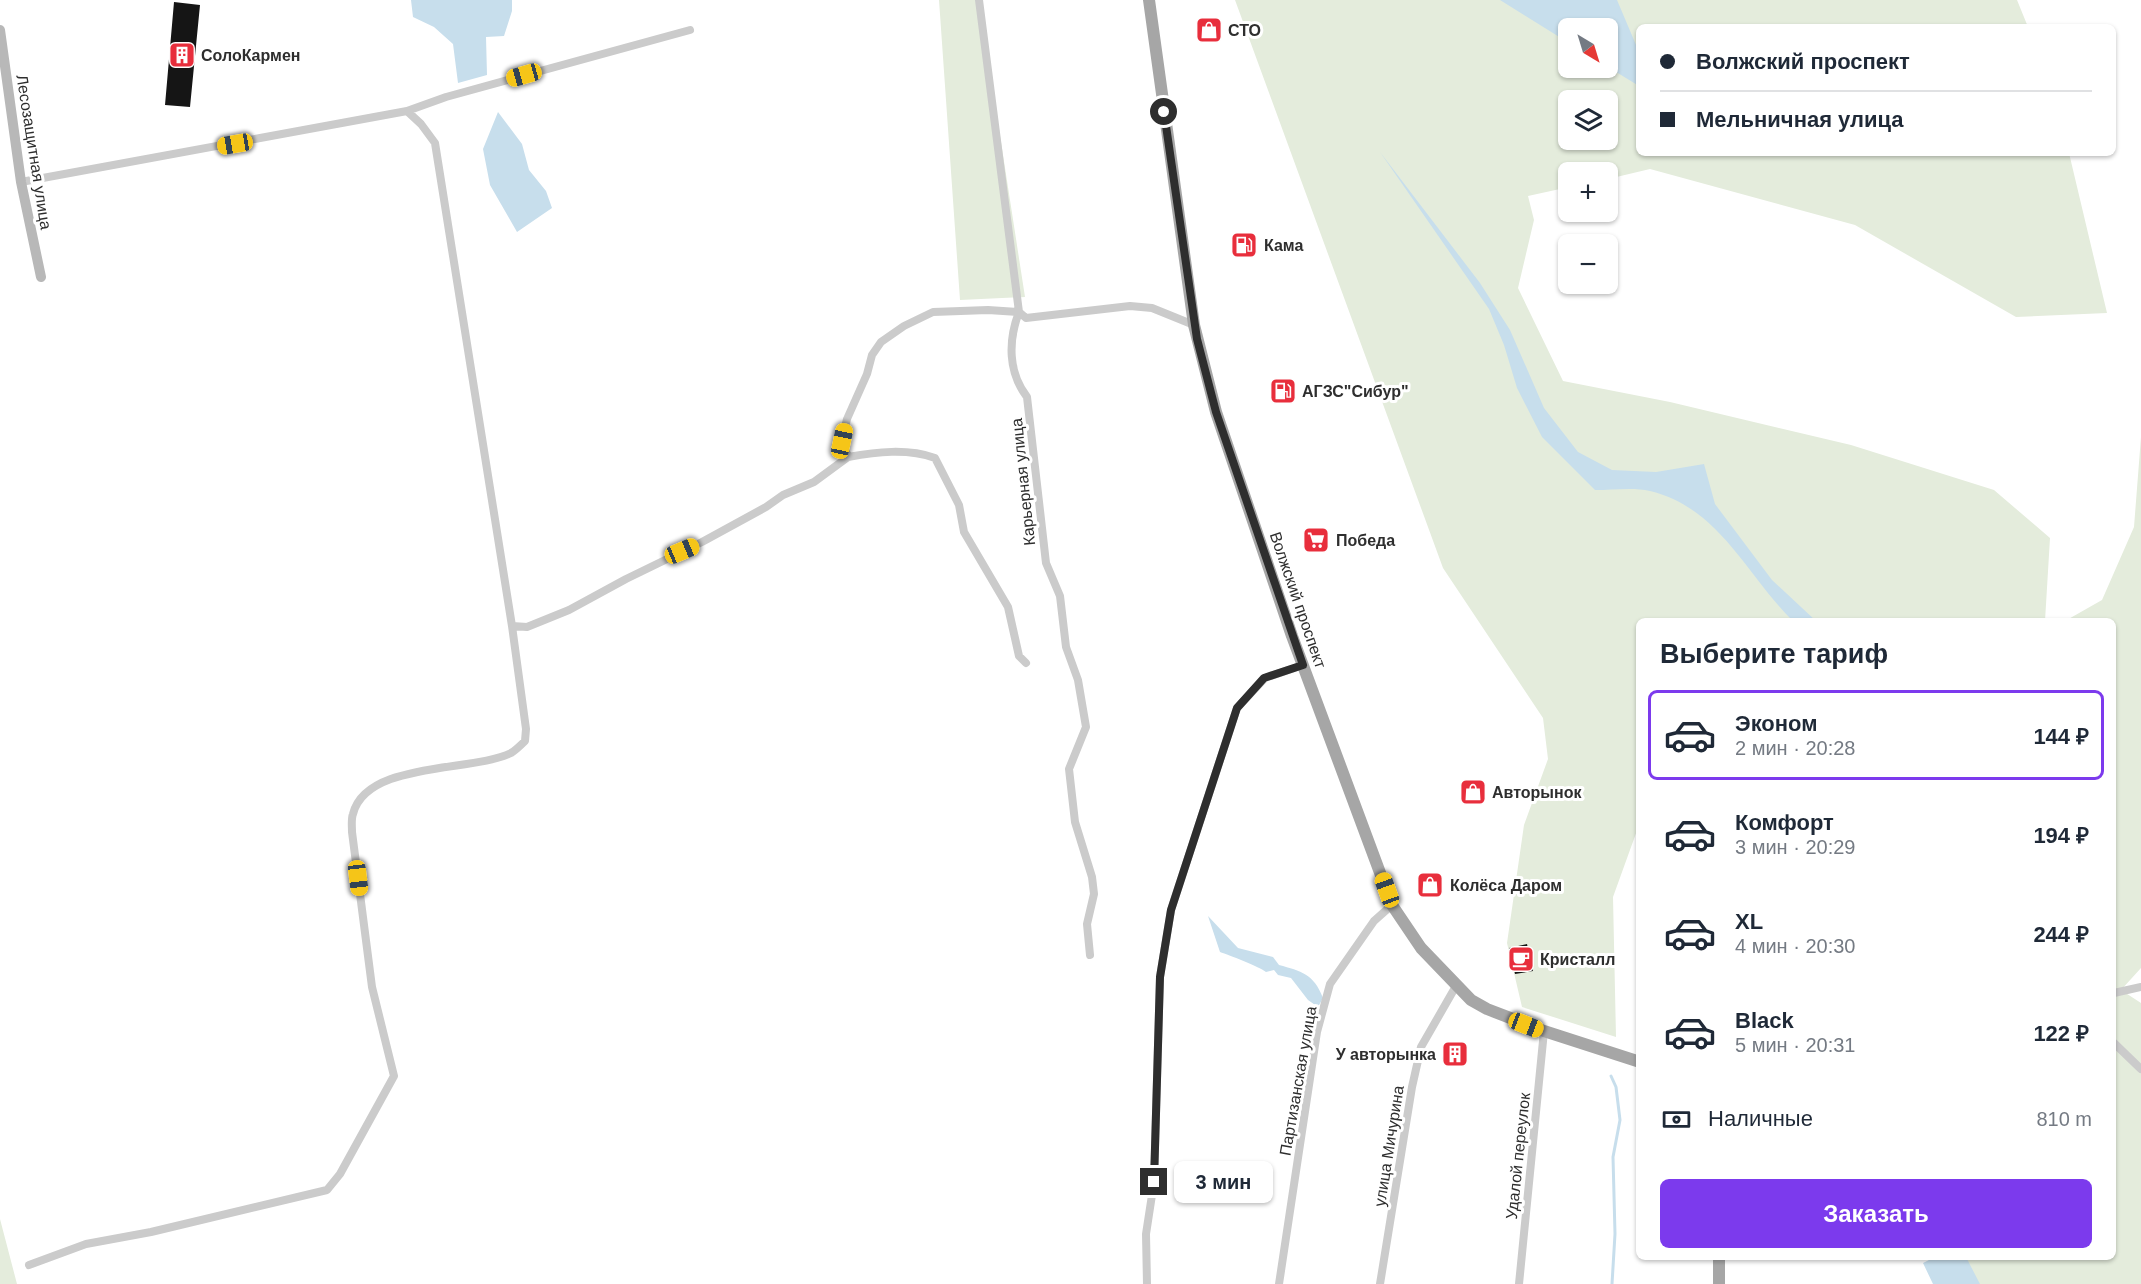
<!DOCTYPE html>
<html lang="ru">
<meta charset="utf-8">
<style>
:root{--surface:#fff;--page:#f6f6f7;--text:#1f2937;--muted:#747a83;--line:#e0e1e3;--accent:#7c3aed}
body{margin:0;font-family:Arial,sans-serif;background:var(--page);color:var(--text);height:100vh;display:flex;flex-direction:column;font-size:22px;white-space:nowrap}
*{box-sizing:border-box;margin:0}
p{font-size:20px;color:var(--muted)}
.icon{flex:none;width:33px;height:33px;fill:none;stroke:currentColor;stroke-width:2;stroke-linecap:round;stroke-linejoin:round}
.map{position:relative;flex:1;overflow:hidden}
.sheet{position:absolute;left:1636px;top:618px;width:480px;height:642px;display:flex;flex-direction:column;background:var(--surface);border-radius:9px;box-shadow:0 2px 4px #0004}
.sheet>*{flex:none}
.guide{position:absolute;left:1636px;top:24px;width:480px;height:132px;border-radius:9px;box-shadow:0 2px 4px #0004;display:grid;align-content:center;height:132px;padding:0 24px;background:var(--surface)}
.needle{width:39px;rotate:142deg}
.controls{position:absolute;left:1558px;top:18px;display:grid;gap:12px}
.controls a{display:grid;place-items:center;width:60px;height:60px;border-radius:9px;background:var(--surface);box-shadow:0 2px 4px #0004;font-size:30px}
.end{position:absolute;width:27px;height:27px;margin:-14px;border:8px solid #2e2e2e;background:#fff;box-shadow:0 0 0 3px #fff}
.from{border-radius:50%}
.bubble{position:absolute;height:42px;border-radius:9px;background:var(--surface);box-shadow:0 2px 4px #0004;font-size:20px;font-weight:700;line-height:42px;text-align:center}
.car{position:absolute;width:18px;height:36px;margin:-18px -9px;border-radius:8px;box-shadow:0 0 4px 2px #0007;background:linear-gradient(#f5c518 24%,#345 0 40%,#f5c518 0 76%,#345 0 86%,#f5c518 0)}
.guide b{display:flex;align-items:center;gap:21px;height:57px;font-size:22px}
.guide b+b{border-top:2px solid var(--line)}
.guide i{width:15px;height:15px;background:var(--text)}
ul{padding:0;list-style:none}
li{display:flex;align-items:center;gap:18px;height:90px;margin:0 12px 9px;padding:0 12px;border:3px solid transparent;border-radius:9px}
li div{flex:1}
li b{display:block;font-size:22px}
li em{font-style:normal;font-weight:700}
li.selected{border-color:var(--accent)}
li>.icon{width:54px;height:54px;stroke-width:1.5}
h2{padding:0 24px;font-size:27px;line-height:72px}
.pay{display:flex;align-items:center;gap:15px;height:66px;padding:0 24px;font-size:22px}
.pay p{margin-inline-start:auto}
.button{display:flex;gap:12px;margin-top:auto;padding:12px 24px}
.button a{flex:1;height:69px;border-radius:9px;background:var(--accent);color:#fff;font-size:24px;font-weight:700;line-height:69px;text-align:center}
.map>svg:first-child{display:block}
.green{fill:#e4ecdc;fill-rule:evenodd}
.water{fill:#c7deec}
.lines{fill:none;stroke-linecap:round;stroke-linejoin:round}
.stream{stroke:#c7deec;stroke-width:3}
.building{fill:#151515}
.street{stroke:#cbcbcb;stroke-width:8}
.secondary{stroke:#b8b8b8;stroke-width:10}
.primary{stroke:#a6a6a6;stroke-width:12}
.route{stroke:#2e2e2e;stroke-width:8}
.labels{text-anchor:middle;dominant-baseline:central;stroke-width:6;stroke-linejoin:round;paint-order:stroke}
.poi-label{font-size:16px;font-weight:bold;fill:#2e2e2e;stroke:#fff;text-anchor:start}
.street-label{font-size:16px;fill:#2e2e2e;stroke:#fff}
</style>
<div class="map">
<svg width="2141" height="1284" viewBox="0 0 2141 1284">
<rect width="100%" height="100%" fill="#fff"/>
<path class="green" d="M939,0H979L1025,297L960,300Z
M1235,0H2017L2028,27H1640V153H2069L2107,313L2016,317L1855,225L1650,169L1608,179V172H1569V187L1528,196L1534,220L1518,288L1563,381L1670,402L1851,445L1994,490L2050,538L2045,621H1640L1639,825L1613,897L1616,1037L1522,1007L1507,943L1524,825L1548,759L1543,718L1443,568ZM1569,28H1608V68H1569ZM1569,100H1608V140H1569Z
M2141,437V968L2121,990L2141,1003V1284H1966L1952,1257H2114V621H2065L2102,600L2134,527Z
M0,1219L17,1284H0Z"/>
<path class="water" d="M411,0H512V11L504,36L486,37L487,75L458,83L453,44L434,27L413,17Z
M1500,0H1617L1639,52V86L1608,67V28H1569V43Z
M498,112L522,144L529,170L546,191L552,208L517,232L490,185L483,149Z
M1380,152L1480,283L1510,330L1544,408L1578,452L1612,470L1656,472L1704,464L1715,504L1772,580L1816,621H1793C1746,575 1720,508 1650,491C1634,487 1612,490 1595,490L1542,437L1517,388L1504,345L1489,309Z
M1208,916L1238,948L1273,957L1279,965C1301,971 1314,974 1323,998L1318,1007L1308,1000L1291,978L1278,975L1274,970L1266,972C1260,967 1229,955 1220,952Z
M1928,1257H1966L1980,1284H1933L1923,1263L1929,1260Z"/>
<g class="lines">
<path class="stream" d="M1611,1076L1616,1087L1620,1120L1613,1157L1615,1234L1612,1284"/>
</g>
<path class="building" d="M174,2L200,5L190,107L165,105Z
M1527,944L1533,971L1515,974L1509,948Z
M1447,1043L1467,1050L1462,1065L1442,1059Z"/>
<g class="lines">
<path class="street" d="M979,0L1019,312C1008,341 1008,372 1027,397L1046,563L1060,596L1066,647L1078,680L1086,727L1069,769L1075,822L1092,877L1094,894L1087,924L1090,955
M407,111L446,97L690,30
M21,182L407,111L421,124L435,143L512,626L526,729L525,741C520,746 516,750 511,753C473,772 366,761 353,814C351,819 352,826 352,832L372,987L394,1076L340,1174L327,1190L151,1232L86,1244L29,1265
M848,457C876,452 907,448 935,458L959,505L964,532L1008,607L1019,656L1026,663
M512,626L527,627L569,610L626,579L702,542L766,507L783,495L814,482L848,457L842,441L847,419L867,374L872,355L881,342L904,326L933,312L988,310L1019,312L1026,318L1130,306L1152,308L1194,325
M2114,993L2141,987
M2114,1043L2141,1069
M1147,1284L1146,1234L1154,1182L1160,977L1171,910L1237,708L1265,678L1303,665
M1279,1284L1317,1032L1330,984L1374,921L1392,905
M1380,1284L1412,1087L1421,1047L1456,986
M1519,1284L1544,1031"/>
<path class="secondary" d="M0,30L21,182L41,277"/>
<path class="primary" d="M1149,0L1194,325L1216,412L1292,636L1392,905L1421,948L1471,1000L1487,1009L1544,1031L1640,1062
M1719,1284V1257"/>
</g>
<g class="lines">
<path class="route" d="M1154,1182L1160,977L1171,910L1237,708L1264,678L1303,665L1216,412L1197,339L1164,112"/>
</g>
<defs>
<symbol id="shop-square" viewBox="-11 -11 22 22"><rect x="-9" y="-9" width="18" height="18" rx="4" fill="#e82e3c" stroke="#fff"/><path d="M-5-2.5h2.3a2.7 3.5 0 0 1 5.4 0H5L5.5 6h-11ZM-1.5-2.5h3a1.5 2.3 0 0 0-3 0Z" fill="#fff"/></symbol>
<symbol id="building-square" viewBox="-11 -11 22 22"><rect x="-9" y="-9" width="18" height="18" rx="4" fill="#e82e3c" stroke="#fff"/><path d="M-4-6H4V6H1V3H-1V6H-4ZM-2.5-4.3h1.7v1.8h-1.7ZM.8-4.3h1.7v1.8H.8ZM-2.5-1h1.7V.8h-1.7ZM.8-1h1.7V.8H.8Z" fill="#fff"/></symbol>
<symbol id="fuel-square" viewBox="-11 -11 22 22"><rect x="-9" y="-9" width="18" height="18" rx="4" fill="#e82e3c" stroke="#fff"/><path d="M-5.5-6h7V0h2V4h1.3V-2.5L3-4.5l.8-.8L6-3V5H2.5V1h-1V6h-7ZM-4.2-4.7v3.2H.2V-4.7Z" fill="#fff"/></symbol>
<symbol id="supermarket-square" viewBox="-11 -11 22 22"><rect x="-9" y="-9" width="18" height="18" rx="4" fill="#e82e3c" stroke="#fff"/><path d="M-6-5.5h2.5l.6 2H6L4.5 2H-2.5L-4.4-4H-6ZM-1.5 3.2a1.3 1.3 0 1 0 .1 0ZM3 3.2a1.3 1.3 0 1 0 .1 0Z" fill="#fff"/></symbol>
<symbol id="cafe-square" viewBox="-11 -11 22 22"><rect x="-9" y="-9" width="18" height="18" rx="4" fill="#e82e3c" stroke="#fff"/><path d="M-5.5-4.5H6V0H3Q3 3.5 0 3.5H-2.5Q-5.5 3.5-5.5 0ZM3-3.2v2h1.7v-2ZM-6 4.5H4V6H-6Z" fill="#fff"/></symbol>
</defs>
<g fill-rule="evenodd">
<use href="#shop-square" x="1194" y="15" width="30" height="30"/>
<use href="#building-square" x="167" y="40" width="30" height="30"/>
<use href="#fuel-square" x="1229" y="230" width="30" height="30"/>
<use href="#fuel-square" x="1268" y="376" width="30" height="30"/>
<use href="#supermarket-square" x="1301" y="525" width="30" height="30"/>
<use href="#shop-square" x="1458" y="777" width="30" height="30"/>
<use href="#shop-square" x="1415" y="870" width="30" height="30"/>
<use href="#cafe-square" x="1506" y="944" width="30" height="30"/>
<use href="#building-square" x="1440" y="1039" width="30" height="30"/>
</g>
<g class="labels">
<g class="poi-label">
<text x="1228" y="30">СТО</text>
<text x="201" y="55">СолоКармен</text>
<text x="1264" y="245">Кама</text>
<text x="1302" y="391">АГЗС"Сибур"</text>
<text x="1336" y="540">Победа</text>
<text x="1492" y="792">Авторынок</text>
<text x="1450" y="885">Колёса Даром</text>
<text x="1540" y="959">Кристалл</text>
<text x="1436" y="1054" text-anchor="end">У авторынка</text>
</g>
<g class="street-label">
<text transform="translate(34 152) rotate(81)">Лесозащитная улица</text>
<text transform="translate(1023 482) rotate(-96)">Карьерная улица</text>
<text transform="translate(1298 600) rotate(71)">Волжский проспект</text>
<text transform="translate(1298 1081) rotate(-80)">Партизанская улица</text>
<text transform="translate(1389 1146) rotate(-81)">улица Мичурина</text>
<text transform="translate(1518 1156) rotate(-84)">Удалой переулок</text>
</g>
</g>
</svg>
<div class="controls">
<a><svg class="needle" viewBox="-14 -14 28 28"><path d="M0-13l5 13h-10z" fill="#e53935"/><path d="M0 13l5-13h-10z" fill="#747a83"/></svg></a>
<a><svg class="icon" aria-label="layers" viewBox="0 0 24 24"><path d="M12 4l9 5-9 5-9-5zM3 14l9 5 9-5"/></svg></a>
<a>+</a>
<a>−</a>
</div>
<i class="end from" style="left:1164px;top:112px"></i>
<i class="end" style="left:1154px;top:1182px"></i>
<div class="bubble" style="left:1174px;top:1161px;width:99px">3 мин</div>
<i class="car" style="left:524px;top:75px;rotate:254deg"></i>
<i class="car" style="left:235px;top:144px;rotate:260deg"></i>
<i class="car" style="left:842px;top:441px;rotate:12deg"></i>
<i class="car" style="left:682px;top:551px;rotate:67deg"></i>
<i class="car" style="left:358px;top:878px;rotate:173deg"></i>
<i class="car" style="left:1387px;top:890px;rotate:340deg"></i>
<i class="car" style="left:1526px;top:1025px;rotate:111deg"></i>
<div class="guide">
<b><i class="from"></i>Волжский проспект</b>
<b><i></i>Мельничная улица</b>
</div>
<section class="sheet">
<h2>Выберите тариф</h2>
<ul>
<li class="selected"><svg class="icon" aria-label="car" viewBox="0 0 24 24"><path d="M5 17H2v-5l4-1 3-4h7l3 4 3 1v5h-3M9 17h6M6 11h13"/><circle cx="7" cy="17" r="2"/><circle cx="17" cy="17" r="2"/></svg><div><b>Эконом</b><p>2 мин · 20:28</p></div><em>144 ₽</em></li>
<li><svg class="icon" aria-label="car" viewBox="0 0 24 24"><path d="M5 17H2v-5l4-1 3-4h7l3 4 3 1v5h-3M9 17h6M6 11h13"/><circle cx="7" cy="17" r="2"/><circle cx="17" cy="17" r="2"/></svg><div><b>Комфорт</b><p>3 мин · 20:29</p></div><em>194 ₽</em></li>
<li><svg class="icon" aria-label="car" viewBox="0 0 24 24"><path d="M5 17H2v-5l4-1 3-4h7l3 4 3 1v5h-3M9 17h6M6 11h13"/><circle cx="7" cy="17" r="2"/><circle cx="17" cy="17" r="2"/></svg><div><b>XL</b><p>4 мин · 20:30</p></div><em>244 ₽</em></li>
<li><svg class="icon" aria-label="car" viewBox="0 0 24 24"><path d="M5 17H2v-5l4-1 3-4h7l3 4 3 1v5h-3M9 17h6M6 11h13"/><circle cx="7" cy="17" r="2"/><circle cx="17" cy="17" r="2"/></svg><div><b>Black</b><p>5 мин · 20:31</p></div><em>122 ₽</em></li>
</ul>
<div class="pay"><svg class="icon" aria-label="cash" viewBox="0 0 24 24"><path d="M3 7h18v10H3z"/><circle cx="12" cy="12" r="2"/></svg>Наличные<p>810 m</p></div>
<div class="button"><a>Заказать</a></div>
</section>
</div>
